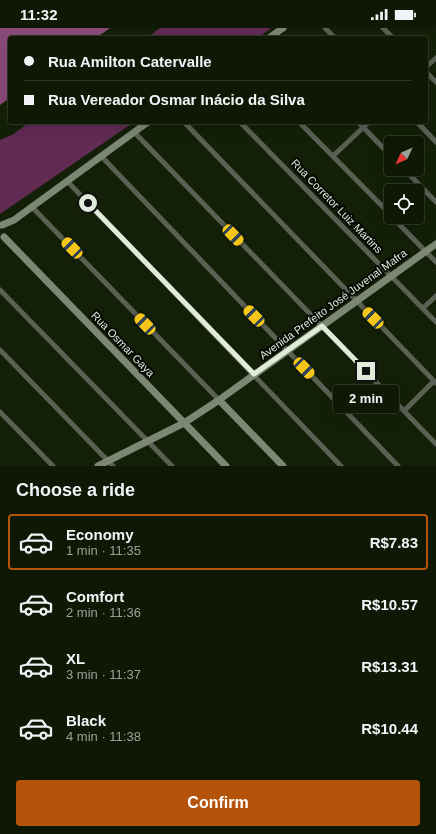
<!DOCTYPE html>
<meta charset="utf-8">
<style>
:root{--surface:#0e1805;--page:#17210f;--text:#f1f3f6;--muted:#9ba09a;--line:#2e3727;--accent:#b45309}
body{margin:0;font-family:Helvetica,sans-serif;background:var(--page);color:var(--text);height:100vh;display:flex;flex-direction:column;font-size:15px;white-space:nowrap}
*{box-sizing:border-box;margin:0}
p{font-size:13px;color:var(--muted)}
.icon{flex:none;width:22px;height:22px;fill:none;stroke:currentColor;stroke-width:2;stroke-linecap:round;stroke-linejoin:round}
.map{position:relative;height:438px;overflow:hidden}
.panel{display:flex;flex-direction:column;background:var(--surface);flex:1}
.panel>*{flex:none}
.guide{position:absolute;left:8px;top:8px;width:420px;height:88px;border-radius:4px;box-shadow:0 4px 16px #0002,0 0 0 1px var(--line);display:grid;align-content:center;height:88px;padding:0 16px;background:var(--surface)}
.needle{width:26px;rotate:226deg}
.tools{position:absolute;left:384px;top:108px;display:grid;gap:8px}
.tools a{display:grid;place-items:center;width:40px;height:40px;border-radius:4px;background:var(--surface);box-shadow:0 4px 16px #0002,0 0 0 1px var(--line);font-size:20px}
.end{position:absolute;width:18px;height:18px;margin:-9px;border:5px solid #e1ebdb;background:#111;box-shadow:0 0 0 2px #111}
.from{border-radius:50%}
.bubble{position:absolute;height:28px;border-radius:4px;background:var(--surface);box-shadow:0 4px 16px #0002,0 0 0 1px var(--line);font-size:13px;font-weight:800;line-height:28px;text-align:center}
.car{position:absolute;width:12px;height:24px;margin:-12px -6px;border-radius:5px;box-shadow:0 0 3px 1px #0007;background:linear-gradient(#f5c518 24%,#345 0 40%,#f5c518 0 76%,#345 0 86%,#f5c518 0)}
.guide b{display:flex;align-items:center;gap:14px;height:38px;font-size:15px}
.guide b+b{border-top:1px solid var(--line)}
.guide i{width:10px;height:10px;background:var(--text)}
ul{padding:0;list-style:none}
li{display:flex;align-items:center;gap:12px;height:56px;margin:0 8px 6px;padding:0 8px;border:2px solid transparent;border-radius:4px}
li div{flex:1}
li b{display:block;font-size:15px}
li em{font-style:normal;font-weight:800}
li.selected{border-color:var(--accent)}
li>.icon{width:36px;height:36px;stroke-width:1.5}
h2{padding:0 16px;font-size:18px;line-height:48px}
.cta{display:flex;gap:8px;margin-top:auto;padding:8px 16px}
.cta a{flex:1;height:46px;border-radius:4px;background:var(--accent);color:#fff;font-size:16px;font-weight:800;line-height:46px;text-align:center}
.status{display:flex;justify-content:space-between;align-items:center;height:28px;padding:0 20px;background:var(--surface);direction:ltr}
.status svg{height:11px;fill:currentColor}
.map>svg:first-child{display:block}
.green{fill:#612b54}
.water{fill:#894b79}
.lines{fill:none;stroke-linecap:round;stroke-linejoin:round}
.minor{stroke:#596054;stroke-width:5}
.secondary{stroke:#7c8774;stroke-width:7}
.route{stroke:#e1ebdb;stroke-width:5}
.labels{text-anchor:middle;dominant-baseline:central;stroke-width:4;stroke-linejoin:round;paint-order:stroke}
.street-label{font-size:11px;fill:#e1ebdb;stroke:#040802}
</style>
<div class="status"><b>11:32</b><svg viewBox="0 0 49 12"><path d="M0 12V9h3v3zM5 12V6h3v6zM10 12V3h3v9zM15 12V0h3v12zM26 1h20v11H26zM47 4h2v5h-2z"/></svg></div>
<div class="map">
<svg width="436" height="438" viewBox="0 0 436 438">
<rect width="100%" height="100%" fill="#132007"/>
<path class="green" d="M160,0H271L258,10H147Z
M30,94H134L0,186V112L12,107Z"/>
<path class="water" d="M0,0H110L96,10H10V70L0,77Z"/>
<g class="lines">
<path class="minor" d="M325,0L335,10
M383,0L393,10
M426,39L436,30
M426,44L436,54
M184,94L436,355
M240,94L436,294
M299,94L391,187
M358,94L391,128
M417,94L436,114
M134,104L436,416
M101,128L398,438
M333,128L369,94
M404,141L436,174
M67,153L341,438
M31,178L219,372
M392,189L436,234
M0,262L172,438
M423,280L436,268
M0,322L113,438
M404,383L434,353
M0,384L53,438"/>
<path class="secondary" d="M269,10L283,0
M2,197L14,192L148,94
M4,209L226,438
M219,372L283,438
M98,438L184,395L219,372L436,216"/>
</g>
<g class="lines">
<path class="route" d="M88,175L254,346L322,298L366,343"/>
</g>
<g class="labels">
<g class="street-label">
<text transform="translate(337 178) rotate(46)">Rua Corretor Luiz Martins</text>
<text transform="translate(333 276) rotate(-36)">Avenida Prefeito José Juvenal Mafra</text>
<text transform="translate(123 316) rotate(46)">Rua Osmar Gaya</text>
</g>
</g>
</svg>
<div class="tools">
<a><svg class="needle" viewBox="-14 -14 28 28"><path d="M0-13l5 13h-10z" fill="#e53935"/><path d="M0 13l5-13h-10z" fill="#9ba09a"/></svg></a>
<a><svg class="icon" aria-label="locate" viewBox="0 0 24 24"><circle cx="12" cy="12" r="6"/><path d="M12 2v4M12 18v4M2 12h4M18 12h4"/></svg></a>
</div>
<i class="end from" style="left:88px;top:175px"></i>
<i class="end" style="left:366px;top:343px"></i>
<div class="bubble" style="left:333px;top:357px;width:66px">2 min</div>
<i class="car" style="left:233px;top:207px;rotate:136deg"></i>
<i class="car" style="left:72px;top:220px;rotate:316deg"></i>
<i class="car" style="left:254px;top:288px;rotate:316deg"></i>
<i class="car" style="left:373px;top:290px;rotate:316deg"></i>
<i class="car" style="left:145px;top:296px;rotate:316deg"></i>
<i class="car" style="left:304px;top:340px;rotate:136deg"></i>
<div class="guide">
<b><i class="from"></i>Rua Amilton Catervalle</b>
<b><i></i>Rua Vereador Osmar Inácio da Silva</b>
</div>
</div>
<section class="panel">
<h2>Choose a ride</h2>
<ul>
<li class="selected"><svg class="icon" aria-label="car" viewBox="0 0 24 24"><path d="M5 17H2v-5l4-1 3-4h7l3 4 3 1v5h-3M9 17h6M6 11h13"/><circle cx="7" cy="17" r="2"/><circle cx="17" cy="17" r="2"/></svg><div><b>Economy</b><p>1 min · 11:35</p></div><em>R$7.83</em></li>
<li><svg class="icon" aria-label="car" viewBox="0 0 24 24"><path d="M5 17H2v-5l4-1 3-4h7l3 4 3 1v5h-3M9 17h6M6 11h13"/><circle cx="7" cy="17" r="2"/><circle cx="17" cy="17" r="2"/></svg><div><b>Comfort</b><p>2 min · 11:36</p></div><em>R$10.57</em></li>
<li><svg class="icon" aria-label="car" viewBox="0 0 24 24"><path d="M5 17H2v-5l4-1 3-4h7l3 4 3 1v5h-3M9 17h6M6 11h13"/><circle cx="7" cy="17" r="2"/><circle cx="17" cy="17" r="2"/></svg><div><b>XL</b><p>3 min · 11:37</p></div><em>R$13.31</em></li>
<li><svg class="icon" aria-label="car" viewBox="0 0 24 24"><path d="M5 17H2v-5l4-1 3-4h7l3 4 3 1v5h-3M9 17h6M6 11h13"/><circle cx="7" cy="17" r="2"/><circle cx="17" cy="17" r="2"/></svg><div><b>Black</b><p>4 min · 11:38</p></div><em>R$10.44</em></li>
</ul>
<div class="cta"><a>Confirm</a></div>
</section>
